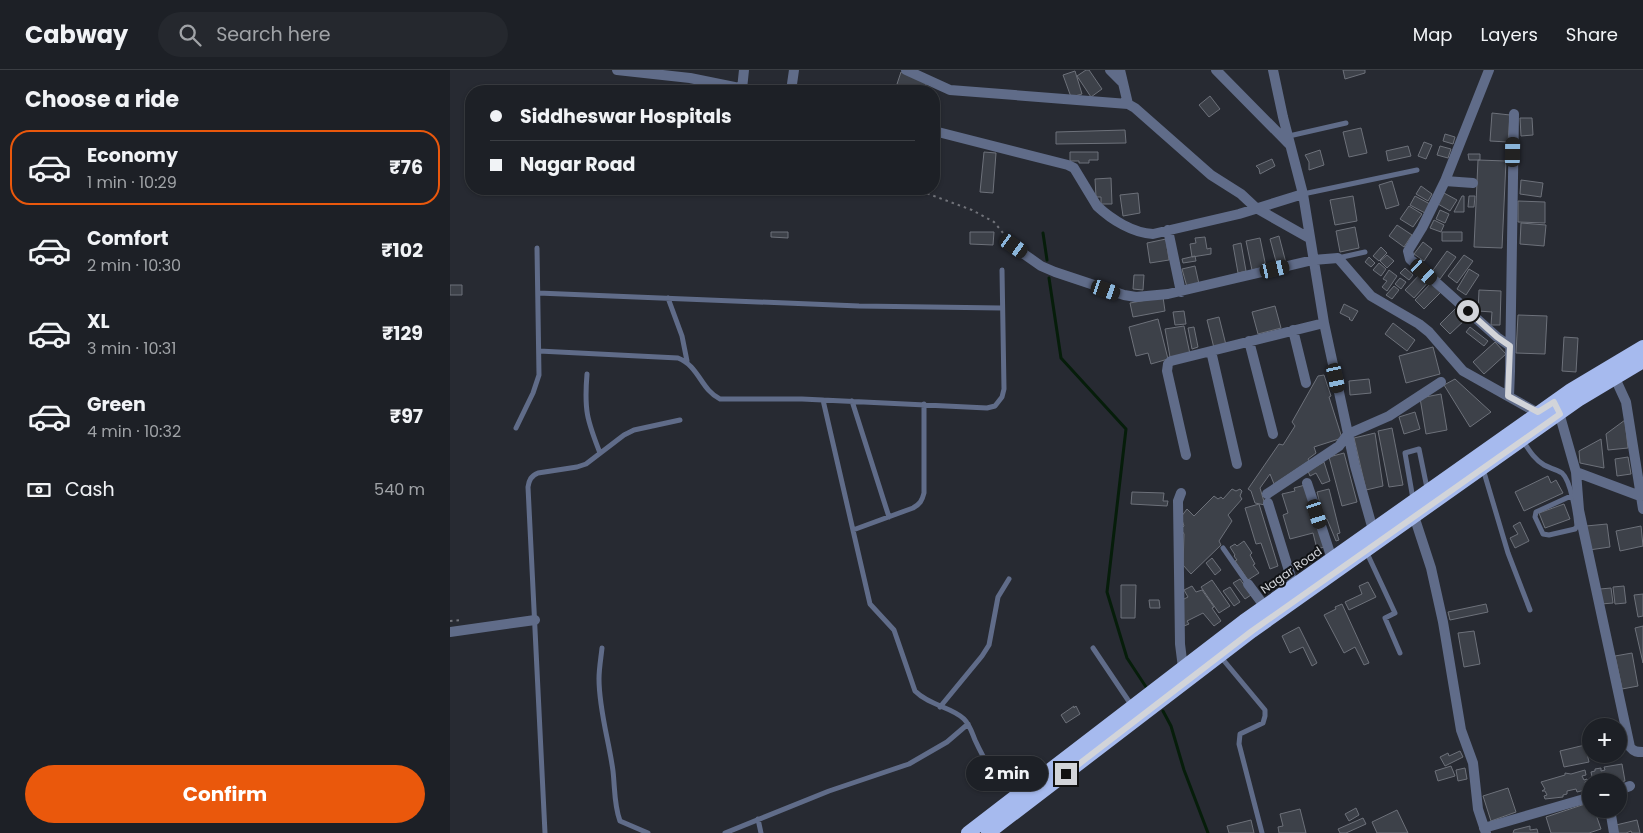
<!DOCTYPE html>
<meta charset="utf-8">
<style>
:root{--surface:#1d2026;--page:#25282e;--text:#f1f3f6;--muted:#a0a3a7;--line:#3b3e43;--accent:#ea580c}
body{margin:0;font-family:Poppins,sans-serif;background:var(--page);color:var(--text);height:100vh;display:flex;flex-direction:column;font-size:19px;white-space:nowrap}
*{box-sizing:border-box;margin:0}
p{font-size:16px;color:var(--muted)}
.icon{flex:none;width:28px;height:28px;fill:none;stroke:currentColor;stroke-width:2;stroke-linecap:round;stroke-linejoin:round}
.map{position:relative;flex:1;overflow:hidden}
.sheet{display:flex;flex-direction:column;background:var(--surface);width:450px}
.sheet>*{flex:none}
.top-card{position:absolute;left:15px;top:15px;width:475px;height:110px;border-radius:20px;box-shadow:0 1px 4px #0004,0 0 0 1px var(--line);display:grid;align-content:center;height:110px;padding:0 25px;background:var(--surface)}
.buttons{position:absolute;left:1132px;top:648px;display:grid;gap:10px}
.buttons a{display:grid;place-items:center;width:45px;height:45px;border-radius:50%;background:var(--surface);box-shadow:0 1px 4px #0004,0 0 0 1px var(--line);font-size:25px}
.end{position:absolute;width:22px;height:22px;margin:-11px;border:6px solid #d2d4d9;background:#111;box-shadow:0 0 0 2px #111}
.from{border-radius:50%}
.bubble{position:absolute;height:35px;border-radius:18px;background:var(--surface);box-shadow:0 1px 4px #0004,0 0 0 1px var(--line);font-size:16px;font-weight:700;line-height:35px;text-align:center}
.car{position:absolute;width:15px;height:30px;margin:-15px -8px;border-radius:6px;box-shadow:0 0 4px 1px #0007;background:linear-gradient(#222 24%,#8ab4d8 0 40%,#222 0 76%,#8ab4d8 0 86%,#222 0)}
.top-card b{display:flex;align-items:center;gap:18px;height:48px;font-size:19px}
.top-card b+b{border-top:1px solid var(--line)}
.top-card i{width:12px;height:12px;background:var(--text)}
ul{padding:0;list-style:none}
li{display:flex;align-items:center;gap:15px;height:75px;margin:0 10px 8px;padding:0 15px;border:2px solid transparent;border-radius:20px}
li div{flex:1}
li b{display:block;font-size:19px}
li em{font-style:normal;font-weight:700}
li.selected{border-color:var(--accent)}
li>.icon{width:45px;height:45px;stroke-width:1.5}
h2{padding:0 25px;font-size:22px;line-height:60px}
.pay{display:flex;align-items:center;gap:12px;height:55px;padding:0 25px;font-size:19px}
.pay p{margin-inline-start:auto}
.button{display:flex;gap:10px;margin-top:auto;padding:10px 25px}
.button a{flex:1;height:58px;border-radius:30px;background:var(--accent);color:#fff;font-size:20px;font-weight:700;line-height:58px;text-align:center}
header{display:flex;align-items:center;gap:30px;box-sizing:border-box;height:70px;padding:0 25px;background:var(--surface);border-bottom:1px solid var(--line)}
header strong{font-size:24px}
nav{display:flex;gap:28px;margin-inline-start:auto;font-size:18px}
.search{width:350px;height:45px;background:var(--page);display:flex;align-items:center;gap:12px;box-sizing:border-box;padding:0 18px;border-radius:28px;color:var(--muted);font-size:19px}
main{display:flex;flex:1;min-height:0}
.map>svg:first-child{display:block}
.lines{fill:none;stroke-linecap:round;stroke-linejoin:round}
.stream{stroke:#061d0a;stroke-width:3}
.building{fill:#3d4149;stroke:#6d717a}
.path{stroke:#71737a;stroke-width:2;stroke-dasharray:2.5 4;stroke-linecap:butt}
.service{stroke:#606c89;stroke-width:5}
.minor{stroke:#606c89;stroke-width:10}
.trunk{stroke:#a6baee;stroke-width:14}
.route{stroke:#d2d4d9;stroke-width:6}
.labels{text-anchor:middle;dominant-baseline:central;stroke-width:4;stroke-linejoin:round;paint-order:stroke}
.street-label{font-size:12px;fill:#d2d4d9;stroke:#111316}
</style>
<header>
<strong>Cabway</strong>
<div class="search"><svg class="icon" aria-label="search" viewBox="0 0 24 24"><circle cx="10" cy="10" r="6"/><path d="M15 15l6 6"/></svg>Search here</div>
<nav><a>Map</a><a>Layers</a><a>Share</a></nav>
</header>
<main>
<section class="sheet">
<h2>Choose a ride</h2>
<ul>
<li class="selected"><svg class="icon" aria-label="car" viewBox="0 0 24 24"><path d="M5 17H2v-5l4-1 3-4h7l3 4 3 1v5h-3M9 17h6M6 11h13"/><circle cx="7" cy="17" r="2"/><circle cx="17" cy="17" r="2"/></svg><div><b>Economy</b><p>1 min · 10:29</p></div><em>₹76</em></li>
<li><svg class="icon" aria-label="car" viewBox="0 0 24 24"><path d="M5 17H2v-5l4-1 3-4h7l3 4 3 1v5h-3M9 17h6M6 11h13"/><circle cx="7" cy="17" r="2"/><circle cx="17" cy="17" r="2"/></svg><div><b>Comfort</b><p>2 min · 10:30</p></div><em>₹102</em></li>
<li><svg class="icon" aria-label="car" viewBox="0 0 24 24"><path d="M5 17H2v-5l4-1 3-4h7l3 4 3 1v5h-3M9 17h6M6 11h13"/><circle cx="7" cy="17" r="2"/><circle cx="17" cy="17" r="2"/></svg><div><b>XL</b><p>3 min · 10:31</p></div><em>₹129</em></li>
<li><svg class="icon" aria-label="car" viewBox="0 0 24 24"><path d="M5 17H2v-5l4-1 3-4h7l3 4 3 1v5h-3M9 17h6M6 11h13"/><circle cx="7" cy="17" r="2"/><circle cx="17" cy="17" r="2"/></svg><div><b>Green</b><p>4 min · 10:32</p></div><em>₹97</em></li>
</ul>
<div class="pay"><svg class="icon" aria-label="cash" viewBox="0 0 24 24"><path d="M3 7h18v10H3z"/><circle cx="12" cy="12" r="2"/></svg>Cash<p>540 m</p></div>
<div class="button"><a>Confirm</a></div>
</section>
<div class="map">
<svg width="1193" height="763" viewBox="0 0 1193 763">
<rect width="100%" height="100%" fill="#272a32"/>
<g class="lines">
<path class="stream" d="M593,163L597,190
M599,208L611,288L676,359L657,522L677,588L698,620
M713,641L721,656L734,700L758,763"/>
</g>
<path class="building" d="M636,0H639L652,19L641,27L627,6Z
M893,0H915V3L895,9Z
M625,1L632,24L621,27L613,5Z
M451,2L477,12L473,21H467L447,14Z
M760,26L770,39L759,47L749,35Z
M1042,43L1060,45L1058,72L1040,71Z
M1070,48H1082L1083,65L1071,66Z
M911,58L917,83L899,87L893,62Z
M675,60L676,73L606,74V62Z
M995,64L1005,67L1003,74L993,71Z
M974,72L982,75L976,89L968,86Z
M958,76L961,86L938,91L936,81Z
M990,76L1001,79L998,88L987,85Z
M870,80L874,95L859,100V92L855,85Z
M534,82L546,83L543,123L530,122Z
M620,82H648V90H639V93H629V91H620Z
M1018,84H1030V90H1019Z
M822,89L825,96L810,104L809,99L806,96Z
M1028,90L1056,91L1052,178L1024,177Z
M661,108L662,134H651V127H646L645,109Z
M1071,110L1093,113L1091,127L1070,124Z
M942,111L949,135L936,139L929,115Z
M971,116L982,124L978,131L966,124Z
M688,123L690,143L673,146L670,125Z
M994,123L1007,130L1000,141L988,134Z
M903,126L907,151L885,155L880,130Z
M965,126L980,134L975,143L960,135Z
M1012,126H1014V142H1004Z
M1019,126H1025L1024,137H1018Z
M1068,131L1095,132V153L1068,152Z
M959,136L972,144L963,157L950,149Z
M990,140L999,144L995,153L986,149Z
M984,150L994,155L991,162L980,158Z
M1071,153L1096,155L1094,176L1070,174Z
M947,155L962,165L954,177L939,166Z
M905,157L909,178L890,182L886,161Z
M321,162H338V168L321,167Z
M520,162H544L543,175L520,174Z
M992,162H1012V171H992Z
M829,166L836,193L827,195L820,169Z
M755,167L757,179L761,178V184L742,187L740,174L746,173L745,168Z
M810,168L816,197L802,200L796,171Z
M716,169L719,190L700,193L697,173Z
M973,172L982,179L974,191L964,184Z
M791,173L796,201L788,203L783,175Z
M931,177L937,183L929,191L923,186Z
M997,181L1006,187L990,209L981,203Z
M937,185L944,191L937,198L930,191Z
M1014,185L1023,191L1007,213L998,206Z
M745,186L746,191L733,193L732,189Z
M919,187L925,193L921,197L915,192Z
M929,193L936,199L931,206L923,200Z
M745,196L749,214L737,217L732,199Z
M955,198L963,205L959,210L950,203Z
M1019,199L1029,205L1016,225L1007,219Z
M939,200L947,206L937,221L932,217L937,211L933,209Z
M972,202L980,210L964,228L955,220Z
M684,205H694L693,220L683,219Z
M950,208L956,212L951,219L945,214Z
M981,213L991,222L974,239L965,230Z
M0,215H12V225H0Z
M944,216L949,220L942,229L936,225Z
M1029,220L1051,221L1050,255H1041L1042,242L1028,241Z
M713,227L715,241L683,247L680,233Z
M894,234L908,241L902,251L899,249L900,248L890,243Z
M825,236L831,258L808,264L802,242Z
M1007,237L1017,248L1000,264L990,254Z
M734,241L736,254L725,255L723,242Z
M1068,245L1097,246L1095,284L1066,283Z
M769,247L776,275L764,278L757,250Z
M708,249L718,289L701,294L698,283L686,286L679,257Z
M943,253L965,270L957,281L935,264Z
M734,256L740,284L720,287L715,259Z
M744,257L748,277L742,279L738,258Z
M1020,257L1038,271L1034,276L1016,262Z
M1114,267L1128,268L1126,302L1112,301Z
M1045,272L1056,284L1034,304L1023,292Z
M983,277L990,304L956,313L949,286Z
M874,305L881,326L879,327L892,368L864,377L866,383L858,389L859,391L824,414L820,404L810,418L815,435L805,433L801,421L798,419L829,374L833,375L845,356L842,352L868,306Z
M919,309L921,323L900,325L899,311Z
M1005,309L1041,342L1020,357L994,315Z
M991,324L997,360L976,364L970,328Z
M965,342L970,359L954,364L949,347Z
M1175,350L1178,378L1158,380L1156,364Z
M942,358L953,415L939,417L928,361Z
M925,363L933,416L916,420L904,368Z
M1151,369L1154,398L1130,393L1129,381Z
M894,383L907,432L892,436L879,387Z
M1178,387L1181,404L1167,406L1165,389Z
M874,392L880,411L872,414L866,403L860,406L858,401Z
M1098,406L1101,413L1106,410L1113,423L1074,441L1065,422Z
M855,415L874,477L867,479L863,463L840,469L833,445L838,443L832,424L845,421L844,418Z
M782,419L786,421L790,419L792,421L790,426L792,429L778,445L782,451L769,471L771,475L741,504L733,495L734,464L731,459L734,456L731,447L737,439L744,446L764,426L768,429L771,427L773,429Z
M879,419L890,463L887,464L889,470L886,471L877,449L874,450L867,422Z
M682,422L714,423L713,431H718L717,436L681,434Z
M809,434L828,496L820,499L811,473L806,474L795,438Z
M1114,434L1120,449L1095,458L1089,443Z
M1070,452L1079,471L1065,478L1060,468L1068,464L1063,456Z
M1157,454L1160,477L1139,480L1136,456Z
M1191,456L1193,476L1170,481L1166,461Z
M794,471L802,483L800,485L805,494L803,495L809,503L798,510L785,491L787,490L784,486L785,485L780,477L785,474L787,476Z
M762,488L771,500L765,505L756,493Z
M790,509L801,525L795,529L783,513Z
M762,510L780,536L769,543L751,517Z
M918,512L926,527L899,540L895,532L912,524L909,516Z
M671,515H686L685,548H671Z
M742,516L746,522L752,520L764,537L762,538L771,551L764,556L753,543L737,551L739,554L734,556L732,530L738,527L734,520Z
M1174,516L1176,533L1165,534L1163,517Z
M780,517L790,532L784,536L773,521Z
M1161,518L1163,533L1151,534L1150,519Z
M1193,524V546L1188,547L1184,525Z
M699,530H709L710,538H700Z
M892,534L919,593L914,595L905,577L894,583L874,545L886,539L885,537Z
M1036,534L1038,542L1000,550L998,542Z
M1193,556V593L1185,558Z
M849,557L867,593L862,596L853,577L840,583L832,566Z
M1024,561L1030,594L1014,597L1008,563Z
M1182,583L1188,616L1172,619L1165,586Z
M624,636V638L626,636L630,644L616,653L611,645Z
M1135,675L1139,692L1114,697L1110,681Z
M1010,681L1013,687L995,696L990,687L998,683L999,686Z
M1172,694L1175,711L1169,712L1143,711L1141,702L1145,701V699L1151,698V701L1155,700L1154,697Z
M1001,696L1005,706L988,711L985,701Z
M1015,698L1017,709L1008,711L1006,700Z
M1135,700L1136,705L1132,706L1134,710L1137,709L1138,711L1135,712L1136,715L1138,714L1139,719L1127,722L1126,719L1117,721V724L1113,725V727L1095,729L1094,726L1097,725L1095,721H1092L1095,719L1091,712L1115,705V703L1121,704Z
M1058,718L1066,742L1041,751L1033,726Z
M1141,732V739H1144L1151,759L1139,763H1101L1096,747Z
M906,738L909,745L899,751L895,744Z
M850,739L856,763H829L828,757L833,756L830,744Z
M947,740L958,763H927L922,752Z
M913,748L916,754L896,763H890L888,759Z
M801,750L804,763H779L777,756Z
M1187,750L1190,763H1182L1181,761L1176,763H1168L1166,755Z
M1080,756V760L1087,759L1088,763H1063L1064,760Z"/>
<g class="lines">
<path class="path" d="M269,119C286,122 350,131 361,119
M465,119L522,140L544,152L558,169
M0,551L12,550"/>
<path class="service" d="M839,66L896,53
M853,124L967,100
M888,188L915,182
M88,223L409,236L551,238
M218,228L232,266L237,291
M89,281L228,288C249,296 251,320 270,329H352L537,338L545,336L552,327L554,319L552,200
M137,304C134,340 137,350 150,383
M373,330L420,534L444,560L465,621C480,636 502,637 514,649C520,655 522,663 525,670C537,696 543,706 569,720
M402,331L439,447
M66,358L83,323L89,305L87,178
M1073,371C1079,380 1084,389 1094,395C1099,398 1106,399 1112,403C1121,411 1126,444 1127,456L1125,459L1099,465L1093,464L1085,447L1086,442L1121,426
M1033,399L1058,483L1080,540
M963,429L955,383L969,379L977,418
M403,460L463,438C470,434 472,431 474,423V334
M773,478L798,514
M916,481L945,543L935,548L950,583
M152,578C151,588 149,598 149,609C149,640 159,671 163,701C165,719 164,735 170,751L198,763
M643,578L682,636
M770,586L815,640V646L813,653L790,664L789,674L812,763
M490,637L532,586L539,575L548,527L559,509
M308,749L311,763
M95,763L78,417C79,410 81,406 88,403L127,397L136,394L174,365L184,360L230,350
M275,763L379,721L459,694L497,672L518,654"/>
<path class="minor" d="M167,0L240,8L304,21
M456,0L500,20L678,34L685,38L761,105L791,124L806,138L859,168
M660,0L672,12
M670,0L678,34
M766,0L839,74
M823,0L833,47L853,124L874,253L905,396L923,460
M1039,0L995,111L972,158L958,181L960,189L1047,267L1060,276
M292,19L294,0
M341,21L344,0
M484,61L618,95L624,98L647,136C662,150 683,163 703,164L789,144L853,124
M995,111L1023,113
M718,160L731,222
M564,177L591,196L605,202L674,225L686,227L718,224L863,190L888,188L921,226L969,254L979,262L1013,301L1088,343
M843,260L856,313
M799,271L823,364
M761,281L787,394
M1165,308L1176,332L1193,439
M1059,326L1060,301L1064,44
M1108,339L1126,402L1129,440L1180,677C1184,682 1187,682 1193,682
M736,385L717,301L718,294L721,291L874,253
M1126,402L1190,426
M857,413L882,489
M731,423L728,431L730,574L733,598
M817,424L889,376L898,364L939,346L991,312
M818,433L844,517
M964,446L981,498L993,552L1011,660L1023,693L1028,739L1036,763
M798,514L815,537
M0,562L85,550
M1169,720L1180,716
M1160,739L1164,763
M1034,758L1141,727"/>
<path class="trunk" d="M518,763L794,551L1121,320L1193,277
M538,763L802,561L1128,330L1193,291"/>
</g>
<g class="lines">
<path class="route" d="M616,704L802,561L1110,344L1104,332L1088,342L1058,326L1060,276L1047,267L1018,241"/>
</g>
<g class="labels">
<g class="street-label">
<text transform="translate(841 500) rotate(-35)">Nagar Road</text>
</g>
</g>
</svg>
<div class="buttons">
<a>+</a>
<a>−</a>
</div>
<i class="end from" style="left:1018px;top:241px"></i>
<i class="end" style="left:616px;top:704px"></i>
<div class="bubble" style="left:516px;top:686px;width:82px">2 min</div>
<i class="car" style="left:1063px;top:82px;rotate:1deg"></i>
<i class="car" style="left:564px;top:176px;rotate:125deg"></i>
<i class="car" style="left:825px;top:199px;rotate:77deg"></i>
<i class="car" style="left:974px;top:202px;rotate:132deg"></i>
<i class="car" style="left:656px;top:220px;rotate:109deg"></i>
<i class="car" style="left:886px;top:308px;rotate:168deg"></i>
<i class="car" style="left:867px;top:444px;rotate:162deg"></i>
<div class="top-card">
<b><i class="from"></i>Siddheswar Hospitals</b>
<b><i></i>Nagar Road</b>
</div>
</div>
</main>
